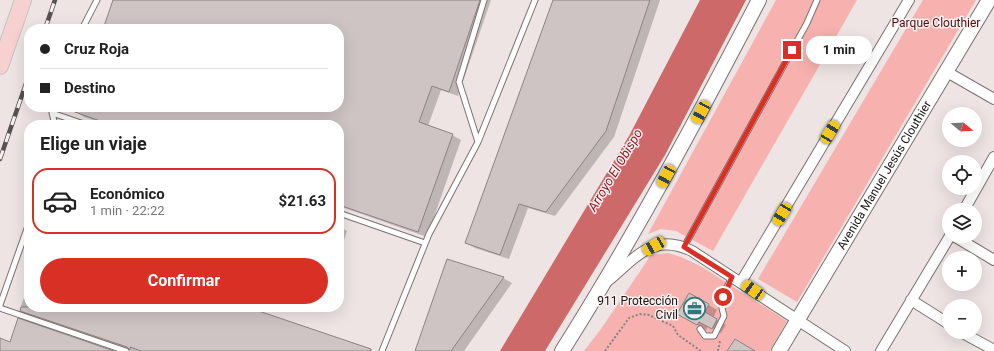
<!DOCTYPE html>
<html lang="es">
<meta charset="utf-8">
<style>
:root{--surface:#fff;--page:#f6f6f6;--text:#222;--muted:#767676;--line:#e0e0e0;--accent:#d93025}
body{margin:0;font-family:Roboto,sans-serif;background:var(--page);color:var(--text);height:100vh;display:flex;flex-direction:column;font-size:15px;white-space:nowrap}
*{box-sizing:border-box;margin:0}
p{font-size:13px;color:var(--muted)}
.icon{flex:none;width:22px;height:22px;fill:none;stroke:currentColor;stroke-width:2;stroke-linecap:round;stroke-linejoin:round}
.map{position:relative;flex:1;overflow:hidden}
.details{position:absolute;left:24px;top:120px;width:320px;height:192px;display:flex;flex-direction:column;background:var(--surface);border-radius:16px;box-shadow:0 4px 16px #0002}
.details>*{flex:none}
.top-card{position:absolute;left:24px;top:24px;width:320px;height:88px;border-radius:16px;box-shadow:0 4px 16px #0002;display:grid;align-content:center;height:88px;padding:0 16px;background:var(--surface)}
.needle{width:26px;rotate:108deg}
.controls{position:absolute;left:942px;top:107px;display:grid;gap:8px}
.controls a{display:grid;place-items:center;width:40px;height:40px;border-radius:50%;background:var(--surface);box-shadow:0 4px 16px #0002;font-size:20px}
.end{position:absolute;width:18px;height:18px;margin:-9px;border:5px solid #d93025;background:#fff;box-shadow:0 0 0 2px #fff}
.from{border-radius:50%}
.bubble{position:absolute;height:28px;border-radius:14px;background:var(--surface);box-shadow:0 4px 16px #0002;font-size:13px;font-weight:700;line-height:28px;text-align:center}
.car{position:absolute;width:12px;height:24px;margin:-12px -6px;border-radius:5px;box-shadow:0 0 3px 1px #0007;background:linear-gradient(#f5c518 24%,#345 0 40%,#f5c518 0 76%,#345 0 86%,#f5c518 0)}
.top-card b{display:flex;align-items:center;gap:14px;height:38px;font-size:15px}
.top-card b+b{border-top:1px solid var(--line)}
.top-card i{width:10px;height:10px;background:var(--text)}
ul{padding:0;list-style:none}
li{display:flex;align-items:center;gap:12px;height:66px;margin:0 8px 6px;padding:0 8px;border:2px solid transparent;border-radius:16px}
li div{flex:1}
li b{display:block;font-size:15px}
li em{font-style:normal;font-weight:700}
li.selected{border-color:var(--accent)}
li>.icon{width:36px;height:36px;stroke-width:1.5}
h2{padding:0 16px;font-size:18px;line-height:48px}
.button{display:flex;gap:8px;margin-top:auto;padding:8px 16px}
.button a{flex:1;height:46px;border-radius:24px;background:var(--accent);color:#fff;font-size:16px;font-weight:700;line-height:46px;text-align:center}
.map>svg:first-child{display:block}
.green{fill:#f7b1ae}
.water{fill:#cd6968}
.shadow{fill:#0003}
.building{fill:#cdc4c3;stroke:#8c8484}
.lines{fill:none;stroke-linecap:round;stroke-linejoin:round}
.lane-casing{stroke:#7b7372;stroke-width:7}
.street-casing{stroke:#7b7372;stroke-width:12}
.secondary-casing{stroke:#7b7372;stroke-width:16}
.primary-casing{stroke:#c3c2c2;stroke-width:18}
.path{stroke:#898282;stroke-width:2;stroke-dasharray:2 2;stroke-linecap:butt}
.lane{stroke:#fff;stroke-width:5}
.street{stroke:#fff;stroke-width:10}
.secondary{stroke:#fff;stroke-width:14}
.primary{stroke:#f7d1cf;stroke-width:16}
.rail-casing{stroke:#575252;stroke-width:4.5}
.rail{stroke:#faf1f0;stroke-width:3;stroke-dasharray:9;stroke-linecap:butt}
.route{stroke:#d93025;stroke-width:5}
.labels{text-anchor:middle;dominant-baseline:central;stroke-width:3;stroke-linejoin:round;paint-order:stroke}
.park-label{font-size:12px;fill:#4f0f14;stroke:#faf1f0}
.street-label{font-size:12px;fill:#171414;stroke:#faf1f0}
.poi-label{font-size:12px;fill:#171414;stroke:#faf1f0;text-anchor:end}
.water-label{font-size:13px;font-style:italic;fill:#921625;stroke:#faf1f0}
</style>
<div class="map">
<svg width="994" height="351" viewBox="0 0 994 351">
<rect width="100%" height="100%" fill="#ede4e3"/>
<path class="green" d="M776,0H857L713,251L676,231L661,229L648,234Z
M923,0H976L797,302L758,279Z
M668,253L681,257L702,267L787,321L770,351H584L601,329L651,255Z"/>
<path class="water" d="M700,0H746L665,155L545,351H500L629,136Z"/>
<path class="shadow" d="M114,0H491L458,96L441,90L428,126L452,135L461,140L427,237L339,206V125H108L84,117L75,111L76,107H339V29H104Z
M554,0H660L614,137L555,216L528,208L509,259L475,248L466,243Z
M339,226L347,231L339,255Z
M448,260L503,278L512,283L464,351H416Z
M29,283V307H263L261,313L370,351H131V350L29,314L20,309Z
M690,294L717,310L713,318L726,325L721,333L708,326L706,330L679,314Z"/>
<path class="building" d="M113,0H480L449,92L432,86L419,122L453,134L418,232L339,205V125H111L64,108V107H339V29H103Z
M553,0H650L606,131L546,212L519,204L500,255L465,243Z
M447,259L504,277L451,351H415Z
M689,293L709,304L705,312L717,319L712,329L699,322L697,325L677,314Z
M21,307H247L371,349V351H141L130,347V350L127,347L20,311Z
M18,318L114,351H0V338L10,342Z
M735,339L755,351H727Z"/>
<g class="lines">
<defs>
<path id="lane" d="M82,29L97,0
M55,125L52,113L87,125
M478,142L459,82L484,0
M339,213L425,243
M684,247L807,23L817,0
M0,305L29,223
M0,308L126,351
M700,329L705,336H714L724,316C718,299 725,292 732,277
M382,351L429,234L478,142L535,0"/>
<path id="street" d="M947,72L994,99
M964,210L994,157
M954,236L994,260
M609,280C636,257 654,232 692,251L845,351
M741,282L909,0
M911,300L949,324
M961,332L994,350
M881,351L950,236"/>
<g id="secondary">
<path d="M562,351C634,237 697,119 759,0"/>
<path id="s1" d="M779,351L989,0"/>
</g>
<path id="primary" d="M0,66L23,0"/>
</defs>
<use href="#lane" class="lane-casing"/>
<use href="#street" class="street-casing"/>
<use href="#secondary" class="secondary-casing"/>
<use href="#primary" class="primary-casing"/>
<path class="path" d="M605,351L629,318L640,314L649,315L673,326L678,335L701,351
M718,351L720,341"/>
<use href="#lane" class="lane"/>
<use href="#street" class="street"/>
<use href="#secondary" class="secondary"/>
<use href="#primary" class="primary"/>
<defs>
<path id="rail" d="M45,29L55,0
M0,159L29,75"/>
</defs>
<use href="#rail" class="rail-casing"/>
<use href="#rail" class="rail"/>
</g>
<g class="lines">
<path class="route" d="M723,297L732,277L684,247L792,50"/>
</g>
<defs>
<symbol id="office-ring" viewBox="-11 -11 22 22"><circle r="9.5" fill="#faf1f0" stroke="#2f787d" stroke-width="1.5"/><path d="M-6-3h4V-5.5h4V-3h4V5H-6ZM-1-4.5V-3h2v-1.5ZM-6 0V1H6V0Z" fill="#2f787d"/></symbol>
</defs>
<g fill-rule="evenodd">
<use href="#office-ring" x="682" y="296" width="25" height="25"/>
</g>
<g class="labels">
<g class="park-label">
<text x="936" y="23">Parque Clouthier</text>
</g>
<g class="street-label">
<text stroke="none"><textPath href="#s1" startOffset="205">Avenida Manuel Jesús Clouthier</textPath></text>
</g>
<g class="poi-label">
<text x="678" y="301">911 Protección<tspan x="678" dy="14">Civil</tspan></text>
</g>
<g class="water-label">
<text transform="translate(615 170) rotate(-59)">Arroyo El Obispo</text>
</g>
</g>
</svg>
<div class="controls">
<a><svg class="needle" viewBox="-14 -14 28 28"><path d="M0-13l5 13h-10z" fill="#e53935"/><path d="M0 13l5-13h-10z" fill="#767676"/></svg></a>
<a><svg class="icon" aria-label="locate" viewBox="0 0 24 24"><circle cx="12" cy="12" r="6"/><path d="M12 2v4M12 18v4M2 12h4M18 12h4"/></svg></a>
<a><svg class="icon" aria-label="layers" viewBox="0 0 24 24"><path d="M12 4l9 5-9 5-9-5zM3 14l9 5 9-5"/></svg></a>
<a>+</a>
<a>−</a>
</div>
<i class="end from" style="left:723px;top:297px"></i>
<i class="end" style="left:792px;top:50px"></i>
<div class="bubble" style="left:806px;top:36px;width:66px">1 min</div>
<i class="car" style="left:701px;top:112px;rotate:209deg"></i>
<i class="car" style="left:830px;top:132px;rotate:31deg"></i>
<i class="car" style="left:666px;top:176px;rotate:209deg"></i>
<i class="car" style="left:782px;top:214px;rotate:211deg"></i>
<i class="car" style="left:654px;top:246px;rotate:240deg"></i>
<i class="car" style="left:753px;top:290px;rotate:304deg"></i>
<div class="top-card">
<b><i class="from"></i>Cruz Roja</b>
<b><i></i>Destino</b>
</div>
<section class="details">
<h2>Elige un viaje</h2>
<ul>
<li class="selected"><svg class="icon" aria-label="car" viewBox="0 0 24 24"><path d="M5 17H2v-5l4-1 3-4h7l3 4 3 1v5h-3M9 17h6M6 11h13"/><circle cx="7" cy="17" r="2"/><circle cx="17" cy="17" r="2"/></svg><div><b>Económico</b><p>1 min · 22:22</p></div><em>$21.63</em></li>
</ul>
<div class="button"><a>Confirmar</a></div>
</section>
</div>
